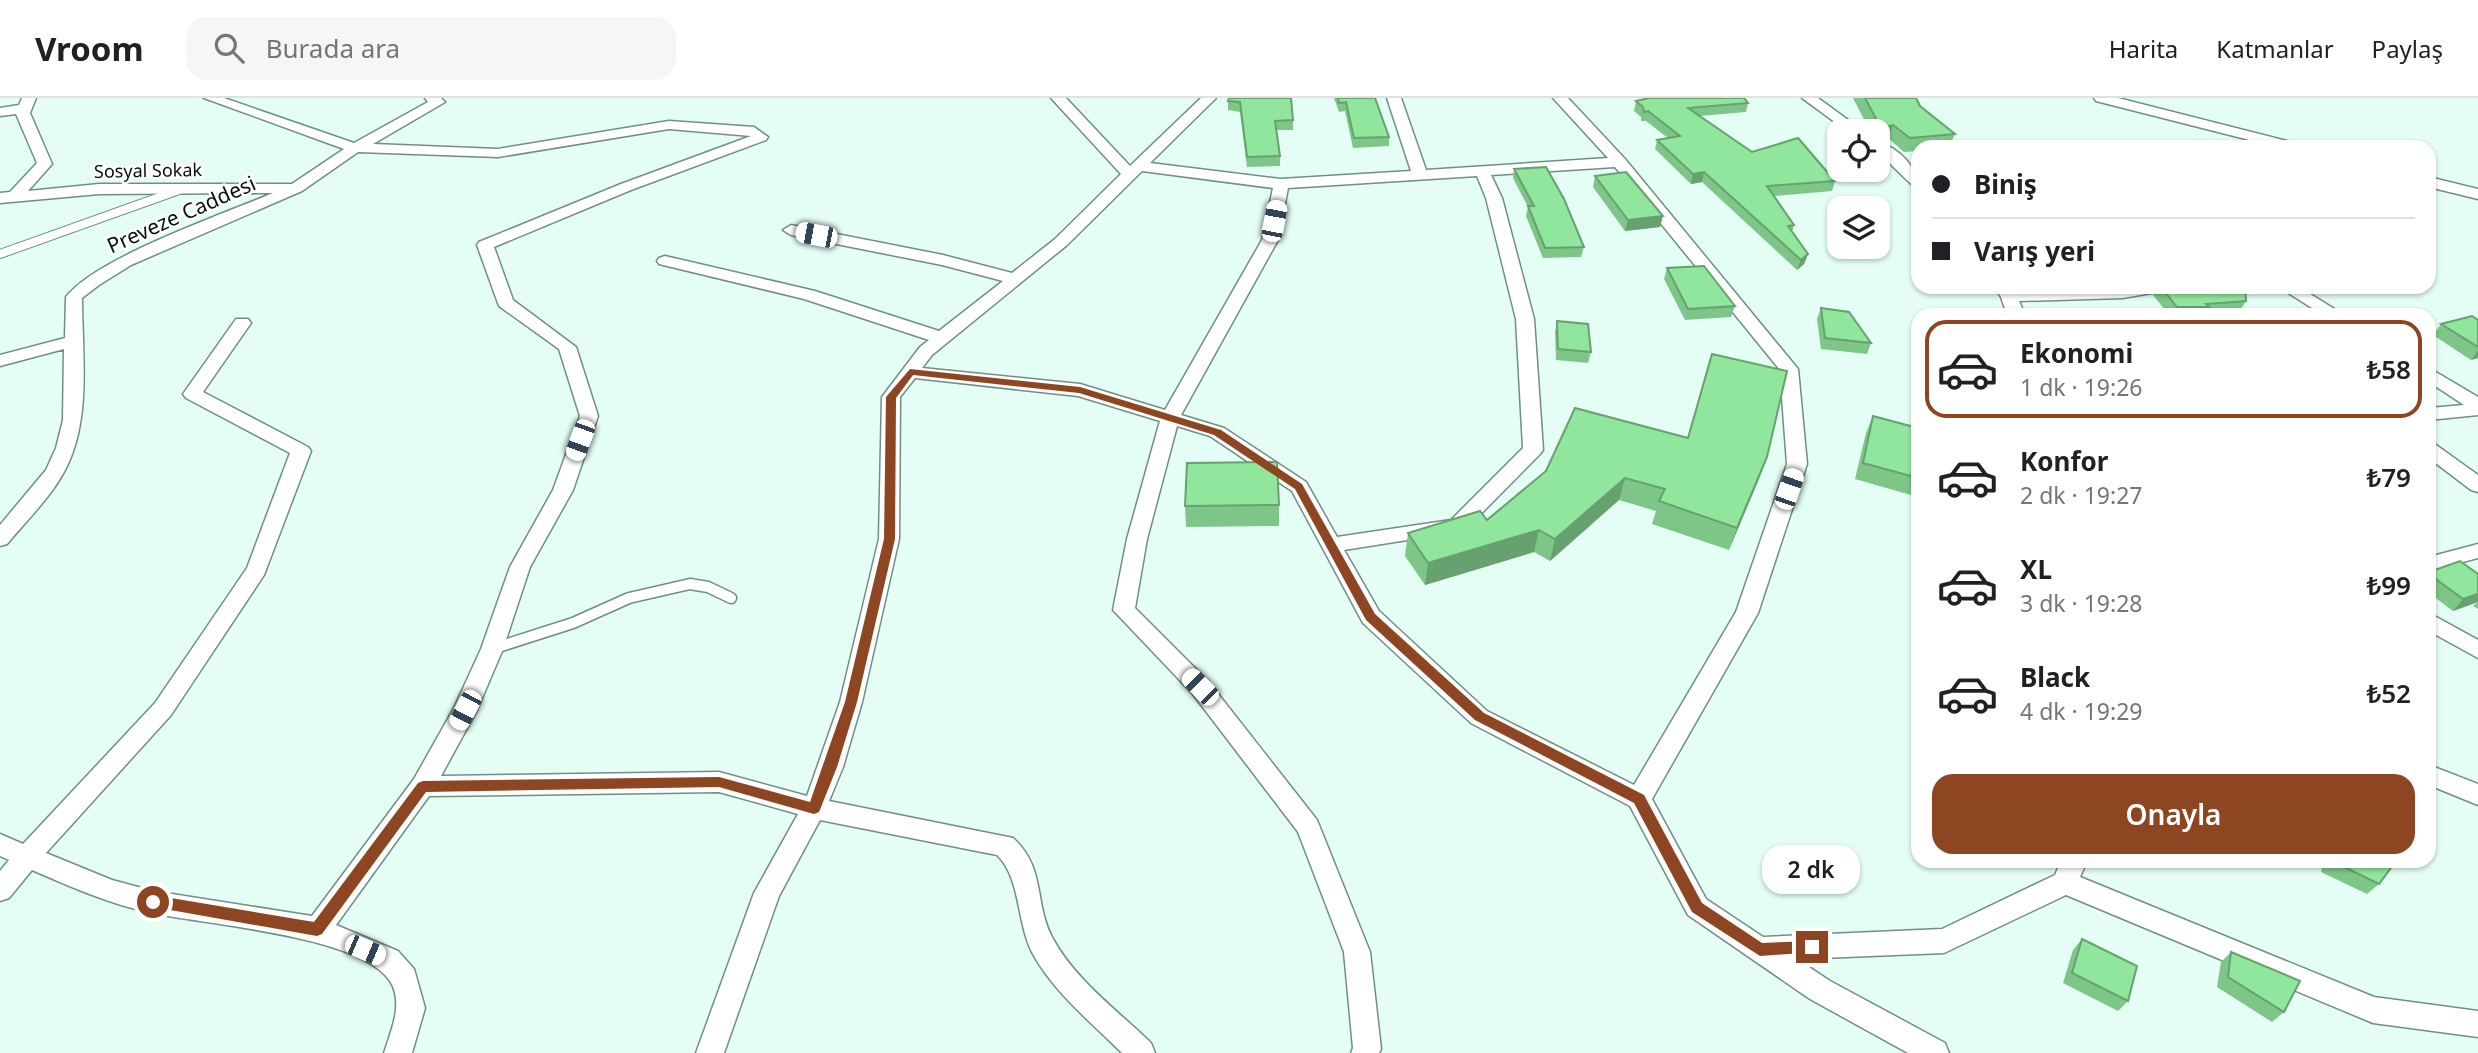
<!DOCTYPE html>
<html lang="tr">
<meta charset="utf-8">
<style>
:root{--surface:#fff;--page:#f6f6f6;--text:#202124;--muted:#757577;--line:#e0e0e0;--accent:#8d4621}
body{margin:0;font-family:"Noto Sans",sans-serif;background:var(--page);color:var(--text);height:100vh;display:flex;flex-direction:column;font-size:26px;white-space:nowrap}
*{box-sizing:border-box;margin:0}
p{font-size:23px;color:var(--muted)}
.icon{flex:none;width:38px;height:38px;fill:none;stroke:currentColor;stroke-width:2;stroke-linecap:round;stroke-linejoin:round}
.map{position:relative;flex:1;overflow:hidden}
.drawer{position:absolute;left:1911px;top:210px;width:525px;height:560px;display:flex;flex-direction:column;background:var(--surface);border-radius:21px;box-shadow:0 2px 5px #0004}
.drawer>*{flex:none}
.banner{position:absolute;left:1911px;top:42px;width:525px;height:154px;border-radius:21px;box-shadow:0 2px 5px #0004;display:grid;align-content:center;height:154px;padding:0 21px;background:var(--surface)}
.controls{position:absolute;left:1827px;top:21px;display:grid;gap:14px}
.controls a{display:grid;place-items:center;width:63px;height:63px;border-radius:14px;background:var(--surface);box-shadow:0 2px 5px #0004;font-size:35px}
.end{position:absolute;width:32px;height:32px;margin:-16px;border:9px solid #8d4621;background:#fff;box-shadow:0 0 0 4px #fff}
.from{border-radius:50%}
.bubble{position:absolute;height:49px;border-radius:21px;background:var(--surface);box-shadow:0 2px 5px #0004;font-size:23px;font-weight:600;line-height:49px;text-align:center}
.car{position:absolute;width:21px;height:42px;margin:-21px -10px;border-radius:9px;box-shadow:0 0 5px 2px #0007;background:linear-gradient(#fff 24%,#345 0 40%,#fff 0 76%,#345 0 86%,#fff 0)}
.banner b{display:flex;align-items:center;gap:24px;height:66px;font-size:26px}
.banner b+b{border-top:2px solid var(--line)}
.banner i{width:18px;height:18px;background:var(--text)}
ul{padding:12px 0 0;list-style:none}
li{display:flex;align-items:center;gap:21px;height:98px;margin:0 14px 10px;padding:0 7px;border:4px solid transparent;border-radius:21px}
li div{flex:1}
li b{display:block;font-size:26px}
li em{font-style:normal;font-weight:600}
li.active{border-color:var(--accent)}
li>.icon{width:63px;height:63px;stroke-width:1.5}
.cta{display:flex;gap:14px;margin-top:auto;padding:14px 21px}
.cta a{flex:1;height:80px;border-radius:21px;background:var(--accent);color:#fff;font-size:28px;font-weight:600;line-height:80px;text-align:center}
header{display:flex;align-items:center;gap:42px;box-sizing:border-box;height:98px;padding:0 35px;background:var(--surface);border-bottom:2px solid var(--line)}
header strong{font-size:33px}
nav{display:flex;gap:38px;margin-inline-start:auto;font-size:24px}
.search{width:490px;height:63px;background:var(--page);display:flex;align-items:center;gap:18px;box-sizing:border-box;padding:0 24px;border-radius:21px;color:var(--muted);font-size:26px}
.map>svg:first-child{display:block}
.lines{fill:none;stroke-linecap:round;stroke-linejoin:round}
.lane-far1-casing{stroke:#718e85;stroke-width:10}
.lane-casing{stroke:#718e85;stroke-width:13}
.street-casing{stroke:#718e85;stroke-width:3}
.lane-far1{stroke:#fff;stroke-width:8}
.lane{stroke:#fff;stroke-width:10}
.street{fill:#fff;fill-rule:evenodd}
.wall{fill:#7dc688}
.shaded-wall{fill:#66a16f}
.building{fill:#91e69e;stroke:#66a16f;stroke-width:2}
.route{fill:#8d4621}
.labels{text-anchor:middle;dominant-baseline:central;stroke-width:5;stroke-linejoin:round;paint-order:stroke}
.far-street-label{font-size:18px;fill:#06110e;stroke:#fff}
.street-label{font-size:21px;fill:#06110e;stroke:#fff}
</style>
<header>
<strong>Vroom</strong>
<div class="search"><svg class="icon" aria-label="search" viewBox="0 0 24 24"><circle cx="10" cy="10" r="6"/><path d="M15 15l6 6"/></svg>Burada ara</div>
<nav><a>Harita</a><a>Katmanlar</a><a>Paylaş</a></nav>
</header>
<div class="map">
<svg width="2478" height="955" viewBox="0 0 2478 955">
<rect width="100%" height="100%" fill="#e4fef5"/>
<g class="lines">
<defs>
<path id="lane-far1" d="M0,156L182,91"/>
<path id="lane" d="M492,551L573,525L629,500L690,486L708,489L731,500"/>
<path id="street" d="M22,0H36L30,15L52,66L28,93L99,86H292L344,51L204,0H224L354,45L428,4L425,0H441L445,4L373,46L498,51L669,23L754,29L768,39L766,42L631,92L494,149L513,202L576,249L598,318L573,392L530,469L503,551L477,612L441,678L719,674L807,698L840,604L879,441L882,299L920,249L929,242L804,201L659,166L657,163L659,160L665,158L815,193L939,233L1003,183L942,167L791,137L783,132L791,127L943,157L1012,175L1055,141L1121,76L1051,0H1066L1130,68L1201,0H1216L1150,65L1281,81L1411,73L1387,0H1401L1426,72L1608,60L1553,0H1568L1625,61L1798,271L1807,366L1758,515L1652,701L1706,801L1763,839L1942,831L2055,777L2061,763H2087L2080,779L2374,899L2478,913V939L2373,925L2066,797L1944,855L1797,861L1830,883L1945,945L1949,955H1908L1810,901L1688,817L1630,708L1471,625L1363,525L1292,393L1210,338L1177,328L1147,441L1135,510L1208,583L1317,722L1370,854L1381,951L1379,955H1351L1353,950L1344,854L1298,734L1192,595L1113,512L1127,441L1160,323L1078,298L915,280L900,299L899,441L862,604L843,669L829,703L1013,740C1046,770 1034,805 1052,839C1074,881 1118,913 1151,945L1155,955H1122C1092,925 1055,895 1034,858C1016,827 1022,781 997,757L820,722L779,798L724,955H696L754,795L798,716L719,694L429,698L336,827L398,853L414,871L425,910L412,955H384C391,933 404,905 390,883C359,837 207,827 152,815C110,806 71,789 32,772L9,800L0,803V773L9,762L0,758V736L23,746L155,605L247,470L290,355L186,300L183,296L236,221H248L251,225L203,294L308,349L311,353L264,477L171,617L46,755L112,782L153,793L312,818L414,681L454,610L481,551L510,469L553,392L580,318L559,251L499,208L477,147L479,144L621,86L751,38L669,31L498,59L358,54L302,93L131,167L99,187L82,200C82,257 92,323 64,374C50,400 26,423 7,446L0,448V427L46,372L56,350L63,322L64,251L0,268V257L65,240L66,199C96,160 223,116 273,95L99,96L0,105V95L10,94L37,65L16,16L0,18V10L19,7ZM1615,69L1780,272L1787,366L1736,514L1634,687L1487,613L1379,513L1344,452L1464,433L1540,356L1543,352L1534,221L1502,100L1491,77ZM1142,73L1273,90L1262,142L1165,312L1080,286L922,270L932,257L1067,147ZM1477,78L1486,100L1516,221L1523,350L1451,422L1337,439L1306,384L1224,330L1181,317L1278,142L1288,90Z
M1802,0H1818L1863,33H1847Z
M2094,0H2118L2299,46L2301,49H2277L2096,3Z
M1878,44C1899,50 1918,69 1918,91C1911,88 1888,62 1878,55Z
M2429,79L2478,91V101L2429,89Z
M1994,189H2011L2014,193L2165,189L2163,193L2123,200L2019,203L2025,217H2007L2001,199Z
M2279,189H2299L2344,217H2323Z
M2429,270L2478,299V317L2429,322V310L2464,307L2429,284Z
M2429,345L2436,347L2478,377V394L2471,392L2429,360Z
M2478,446V460L2429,473V459Z
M2429,515L2478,542V560L2429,533Z
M2429,667L2478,686V707L2429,687Z"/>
</defs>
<use href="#lane-far1" class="lane-far1-casing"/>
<use href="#lane" class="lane-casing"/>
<use href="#street" class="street-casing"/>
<use href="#lane-far1" class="lane-far1"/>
<use href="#lane" class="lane"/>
<use href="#street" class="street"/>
</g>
<path class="wall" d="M1229,0L1293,22V32H1276L1280,58V68L1247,69L1240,14L1228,12V3Z
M1334,0H1375L1389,39V48L1353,50L1345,13L1339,14Z
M1853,0H1916L1920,8L1955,36L1949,49H1918V53L1904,54L1888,40L1878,43V33H1870Z
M1636,3L1748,5L1746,14L1700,18L1752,54L1835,83L1832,93L1774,98L1794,127L1792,134L1808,156L1804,166L1797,172L1702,84L1691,86L1655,51L1657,42L1668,40L1646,23H1641V19L1634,13Z
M1514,71L1584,149L1581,159L1543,160L1526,118L1528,109L1513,80Z
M1595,78L1660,129L1625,133L1593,89Z
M1667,170L1735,208L1731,219L1685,222L1664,181Z
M2157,189H2245L2246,203L2239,214L2204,217H2169L2153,197Z
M1821,210L1871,245L1867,256L1821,251L1817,221Z
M1918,218V241L1914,228Z
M2478,222V260L2471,262L2433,237L2441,226Z
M1557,223L1591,254L1588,265L1556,262L1555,234Z
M1873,318L1918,330V399L1855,381L1866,335Z
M1687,340L1767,359L1729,452L1652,426L1656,413L1619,402L1550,463L1534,454L1425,487L1405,458L1408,435L1487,422L1546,373Z
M1279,407V428L1186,429L1185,408Z
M2429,474L2478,476V504L2453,513L2429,495Z
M2478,504V511L2473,508Z
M2324,763H2396L2379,786L2367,796L2321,774Z
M2082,841L2128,903L2118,913L2063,885L2073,852Z
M2231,854L2284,914L2272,924L2217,889L2221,864Z"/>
<path class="shaded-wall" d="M1893,27L1888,40L1878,43V38L1881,30Z
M1704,74L1702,84L1691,86L1693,76Z
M1663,118L1660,129L1625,133L1628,122Z
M1808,156L1804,166L1797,172L1801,162Z
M2478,253V260L2471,262Z
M1767,359L1759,381L1729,452L1737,430Z
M1625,380L1619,402L1550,463L1555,441Z
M1539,432L1534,454L1425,487L1428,465Z
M2478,496V504L2453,513L2463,501Z"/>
<path class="building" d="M1229,0H1291L1293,22L1275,23L1280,58L1247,59L1240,4L1228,3Z
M1338,0H1375L1389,39L1354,40L1346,4L1339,5Z
M1649,0H1744L1748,5L1688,10L1752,54L1798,40L1835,83L1767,88L1794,127L1788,128L1808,156L1801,162L1704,74L1693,76L1657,42L1680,38L1648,13L1644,14L1643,9L1636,3Z
M1865,0H1916L1920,8L1955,36L1910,40L1893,27L1881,30Z
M1546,69L1564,101L1584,149L1545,150L1528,108H1534L1514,71Z
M1626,74L1663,118L1628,122L1595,78Z
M1704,168L1735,208L1688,211L1667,170Z
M2161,189H2245L2246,203L2206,206L2209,209H2177Z
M1821,210L1849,214L1871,245L1825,240Z
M2472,218L2478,222V249L2441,226Z
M1557,223L1588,226L1591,254L1558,251Z
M1712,256L1787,273L1767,359L1737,430L1659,403L1665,391L1625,380L1555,441L1539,432L1428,465L1408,435L1480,413L1487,422L1546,373L1575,310L1688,340Z
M1873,318L1918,330V380L1863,365Z
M1277,364L1279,407L1185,408L1187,365Z
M2460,463L2478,476V496L2463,501L2429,476V474Z
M2332,763H2396L2379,786Z
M2082,841L2137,868L2128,903L2072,875Z
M2231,854L2300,883L2284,914L2228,879Z"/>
<path class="route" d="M910,271L1080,289L1221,332L1302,386L1375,516L1484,615L1644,697L1702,805L1762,845L1812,843L1819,849L1817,854L1760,858L1692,814L1634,705L1475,622L1366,522L1295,391L1214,337L1079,295L913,277L896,300L895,441L857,604L837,669L819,714L814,716L719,689L426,694L322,836L317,838L148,808V799L153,797L314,824L418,685L423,683L719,679L810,704L845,604L884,441L886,299Z"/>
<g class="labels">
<g class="far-street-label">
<text transform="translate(148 72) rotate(-1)">Sosyal Sokak</text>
</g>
<g class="street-label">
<text transform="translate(181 116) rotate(-24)">Preveze Caddesi</text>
</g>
</g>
</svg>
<div class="controls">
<a><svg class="icon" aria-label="locate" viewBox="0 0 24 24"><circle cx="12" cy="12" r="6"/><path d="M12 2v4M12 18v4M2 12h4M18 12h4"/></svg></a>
<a><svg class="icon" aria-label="layers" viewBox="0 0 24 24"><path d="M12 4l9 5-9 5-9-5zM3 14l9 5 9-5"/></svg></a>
</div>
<i class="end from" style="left:153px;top:804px"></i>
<i class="end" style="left:1812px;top:849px"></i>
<div class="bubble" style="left:1762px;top:747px;width:98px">2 dk</div>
<i class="car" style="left:1274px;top:123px;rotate:11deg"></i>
<i class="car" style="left:816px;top:137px;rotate:281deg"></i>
<i class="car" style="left:580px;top:342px;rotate:200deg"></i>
<i class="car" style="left:1789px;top:391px;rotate:19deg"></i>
<i class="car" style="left:1200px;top:589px;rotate:315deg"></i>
<i class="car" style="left:465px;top:612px;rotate:208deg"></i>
<i class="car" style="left:365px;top:852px;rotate:113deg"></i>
<div class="banner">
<b><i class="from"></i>Biniş</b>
<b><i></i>Varış yeri</b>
</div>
<section class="drawer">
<ul>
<li class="active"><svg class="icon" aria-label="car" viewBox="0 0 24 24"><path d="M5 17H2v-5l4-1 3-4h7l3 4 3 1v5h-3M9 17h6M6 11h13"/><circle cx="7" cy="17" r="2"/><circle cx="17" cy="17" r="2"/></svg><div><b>Ekonomi</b><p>1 dk · 19:26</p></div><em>₺58</em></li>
<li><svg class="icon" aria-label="car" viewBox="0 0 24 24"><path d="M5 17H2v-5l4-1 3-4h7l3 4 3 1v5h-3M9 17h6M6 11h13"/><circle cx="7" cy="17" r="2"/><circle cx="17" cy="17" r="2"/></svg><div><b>Konfor</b><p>2 dk · 19:27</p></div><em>₺79</em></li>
<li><svg class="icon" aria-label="car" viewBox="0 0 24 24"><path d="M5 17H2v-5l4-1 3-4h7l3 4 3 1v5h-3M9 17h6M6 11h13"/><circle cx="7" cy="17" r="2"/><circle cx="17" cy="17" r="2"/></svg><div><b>XL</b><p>3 dk · 19:28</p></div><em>₺99</em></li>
<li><svg class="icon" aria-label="car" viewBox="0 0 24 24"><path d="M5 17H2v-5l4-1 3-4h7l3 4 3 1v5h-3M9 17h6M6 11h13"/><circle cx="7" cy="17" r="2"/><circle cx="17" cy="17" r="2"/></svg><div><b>Black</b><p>4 dk · 19:29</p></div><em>₺52</em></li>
</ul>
<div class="cta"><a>Onayla</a></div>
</section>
</div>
